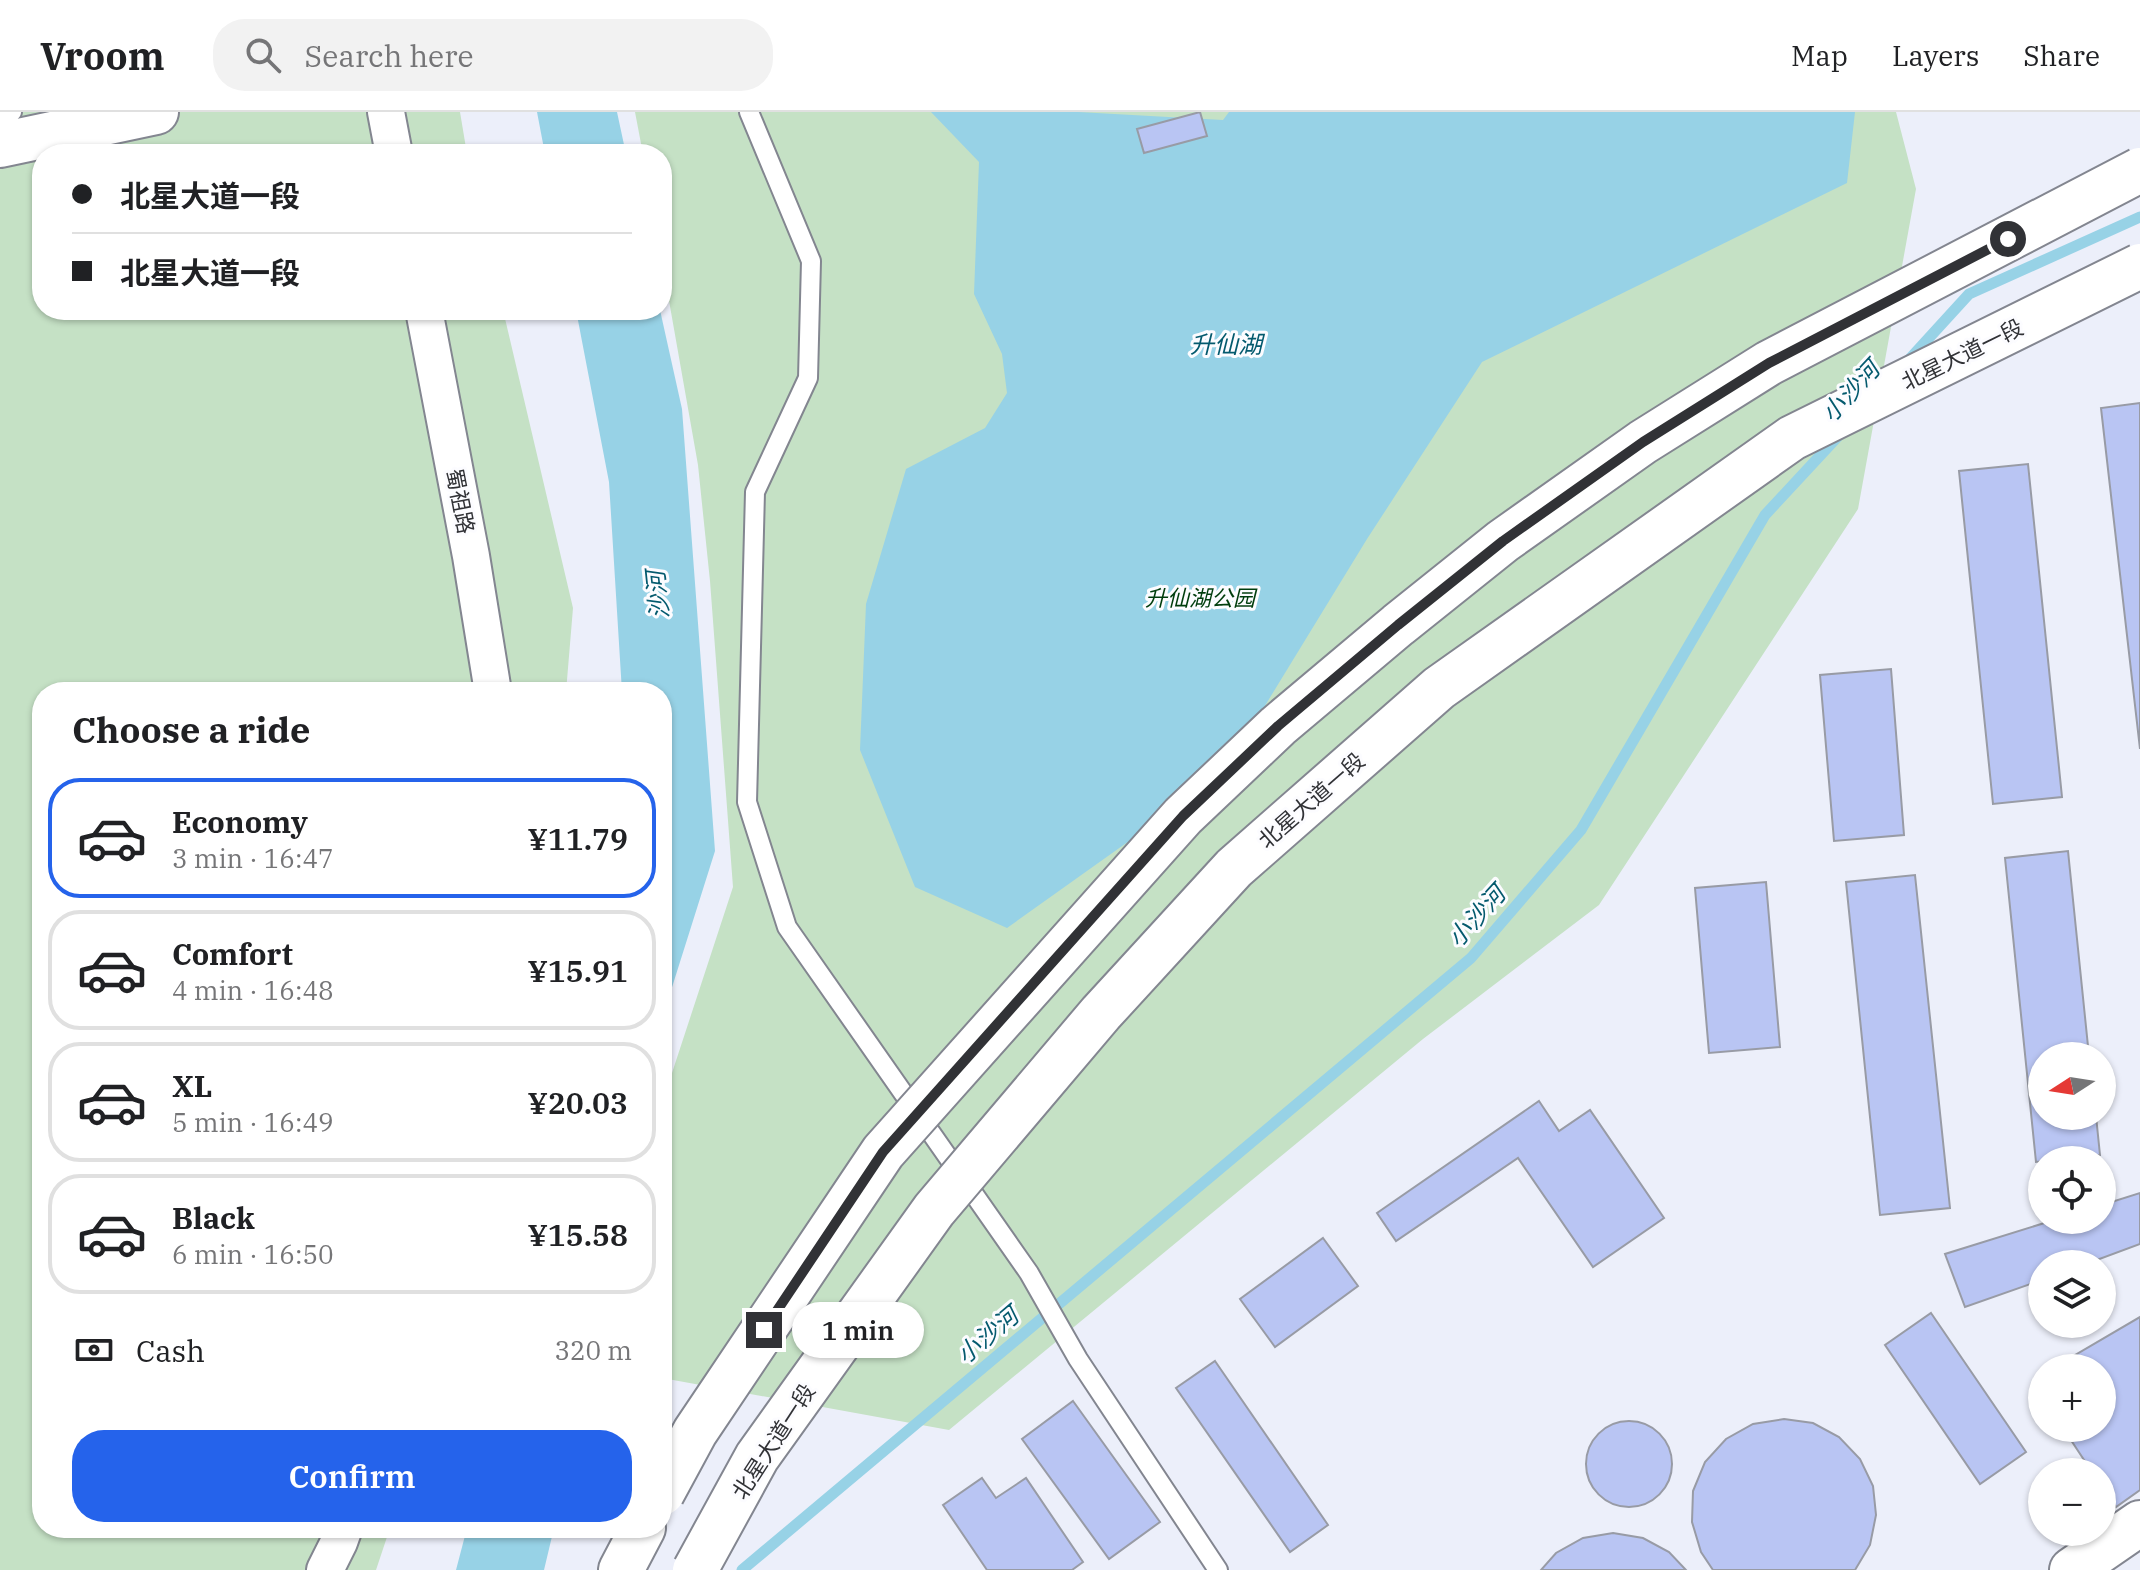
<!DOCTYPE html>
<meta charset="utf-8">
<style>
:root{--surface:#fff;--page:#f2f2f2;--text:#202124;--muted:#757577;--line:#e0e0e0;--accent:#2563eb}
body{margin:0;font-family:"IBM Plex Serif","Noto Sans SC",serif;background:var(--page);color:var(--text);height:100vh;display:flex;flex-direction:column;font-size:30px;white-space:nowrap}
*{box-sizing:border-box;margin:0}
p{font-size:26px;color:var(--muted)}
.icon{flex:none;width:44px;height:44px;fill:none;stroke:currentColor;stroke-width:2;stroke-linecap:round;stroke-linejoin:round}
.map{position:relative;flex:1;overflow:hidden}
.panel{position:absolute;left:32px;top:570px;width:640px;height:856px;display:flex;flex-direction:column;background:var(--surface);border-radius:32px;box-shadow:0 2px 6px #0004}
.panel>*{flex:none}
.hud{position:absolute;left:32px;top:32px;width:640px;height:176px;border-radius:32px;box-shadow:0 2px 6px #0004;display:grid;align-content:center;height:176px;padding:0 40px;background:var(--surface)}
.needle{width:52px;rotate:258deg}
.tools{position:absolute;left:2028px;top:930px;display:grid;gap:16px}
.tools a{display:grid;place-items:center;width:88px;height:88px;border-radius:50%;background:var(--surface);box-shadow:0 2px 6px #0004;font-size:40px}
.end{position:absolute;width:36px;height:36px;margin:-18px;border:10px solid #313236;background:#fff;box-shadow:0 0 0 4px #fff}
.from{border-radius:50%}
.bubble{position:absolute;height:56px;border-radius:28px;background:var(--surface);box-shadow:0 2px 6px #0004;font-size:26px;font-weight:600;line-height:56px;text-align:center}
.hud b{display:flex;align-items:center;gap:28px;height:76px;font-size:30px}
.hud b+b{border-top:2px solid var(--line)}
.hud i{width:20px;height:20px;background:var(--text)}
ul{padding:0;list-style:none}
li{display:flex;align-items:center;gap:24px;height:120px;margin:0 16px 12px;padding:0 24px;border:4px solid var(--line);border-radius:32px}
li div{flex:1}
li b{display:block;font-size:30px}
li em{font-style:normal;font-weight:600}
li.active{border-color:var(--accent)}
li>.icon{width:72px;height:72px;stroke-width:1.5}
h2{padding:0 40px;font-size:36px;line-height:96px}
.pay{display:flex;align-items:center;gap:20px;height:88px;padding:0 40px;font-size:30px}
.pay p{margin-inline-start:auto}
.cta{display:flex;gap:16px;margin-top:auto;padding:16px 40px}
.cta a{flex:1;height:92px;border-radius:32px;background:var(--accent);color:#fff;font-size:32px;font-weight:600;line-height:92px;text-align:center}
header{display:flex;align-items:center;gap:48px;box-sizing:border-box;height:112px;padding:0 40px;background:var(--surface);border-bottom:2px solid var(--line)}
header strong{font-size:38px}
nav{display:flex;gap:44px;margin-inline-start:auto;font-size:28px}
.search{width:560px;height:72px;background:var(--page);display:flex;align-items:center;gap:20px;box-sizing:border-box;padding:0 28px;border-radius:32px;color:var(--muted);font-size:30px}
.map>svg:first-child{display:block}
.green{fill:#c5e1c5}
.water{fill:#97d2e6}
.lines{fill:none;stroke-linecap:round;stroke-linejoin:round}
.stream{stroke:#97d2e6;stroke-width:11}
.building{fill:#b9c5f3;stroke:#989ba5;stroke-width:2}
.lane-casing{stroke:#838690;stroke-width:22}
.street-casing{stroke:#838690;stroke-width:40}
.secondary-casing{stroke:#838690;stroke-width:48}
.highway-casing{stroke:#838690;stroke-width:48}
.lane{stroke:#fff;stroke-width:18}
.street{stroke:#fff;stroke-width:36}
.secondary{stroke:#fff;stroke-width:44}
.highway{stroke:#fff;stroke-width:44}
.highway-bridge-casing{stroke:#838690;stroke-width:48;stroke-linecap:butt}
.highway-bridge{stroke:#fff;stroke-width:44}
.route{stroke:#313236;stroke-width:10}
.labels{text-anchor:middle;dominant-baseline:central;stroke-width:6;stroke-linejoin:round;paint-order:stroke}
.street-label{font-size:22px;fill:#313236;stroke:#fcfcff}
.park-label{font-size:22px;font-style:italic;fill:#003d0d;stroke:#fcfcff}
.water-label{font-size:24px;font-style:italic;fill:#045a6e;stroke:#fcfcff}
</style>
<header>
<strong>Vroom</strong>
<div class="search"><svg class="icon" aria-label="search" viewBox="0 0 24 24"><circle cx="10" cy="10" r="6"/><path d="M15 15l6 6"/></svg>Search here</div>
<nav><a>Map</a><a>Layers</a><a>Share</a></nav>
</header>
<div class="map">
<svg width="2140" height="1458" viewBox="0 0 2140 1458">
<rect width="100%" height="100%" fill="#eceffa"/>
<path class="green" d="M0,0H460L467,42H42V198H503L573,496L566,580H42V1416H390L376,1458H0Z
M635,0H1896L1916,77L1858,397L1599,793L1423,927L949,1318L662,1266V1007L672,961L733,775L710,469L698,353L662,149V42H643Z"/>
<path class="water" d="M537,0H617L626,42H545Z
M931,0H1078L1223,8L1229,0H1855L1847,71L1482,250L1367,427L1255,610L1153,712L1007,816L915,775L860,638L866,492L906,357L985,316L1007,281L1002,242L974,182L979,50Z
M576,198H660L682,297L715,739L662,907V580H622L609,370Z
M467,1416H554L544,1458H456Z"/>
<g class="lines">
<path class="stream" d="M1906,251L1969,182L2140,105
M742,1458L1471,846L1581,718L1765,403L1842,320"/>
</g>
<path class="building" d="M1200,0L1207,24L1144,41L1137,17Z
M2140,291V637L2101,296Z
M2028,352L2062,685L1993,692L1959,359Z
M1891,557L1904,723L1834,729L1820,563Z
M2068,739L2089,944H2042V1004H2096L2100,1043L2036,1050L2005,746Z
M1915,763L1950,1096L1880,1103L1846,770Z
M1766,770L1780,935L1709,941L1695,776Z
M1539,989L1559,1019L1590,998L1664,1106L1593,1155L1518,1046L1396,1129L1377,1101Z
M2140,1081V1132L2086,1152H2042V1168L1965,1195L1945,1142L2054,1108H2102V1093Z
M1323,1126L1358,1174L1275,1235L1240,1187Z
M1931,1201L2026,1340L1980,1372L1885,1233Z
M2140,1205V1378L2116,1395L2102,1375V1360H2092L2063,1316H2102V1256H2053Z
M1215,1249L1328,1413L1290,1440L1176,1276Z
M1073,1289L1160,1410L1109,1447L1022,1327Z
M1784,1307L1813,1311L1839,1325L1860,1347L1873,1374L1876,1403L1870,1433L1855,1458H1713L1701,1440L1692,1410L1693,1379L1705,1350L1726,1327L1753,1312Z
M1586 1352a43 43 0 1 1 86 0a43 43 0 1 1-86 0Z
M982,1366L996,1386L1026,1366L1083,1450L1072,1458H987L943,1393Z
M1613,1421L1643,1426L1669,1440L1686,1458H1541L1556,1441L1583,1426Z"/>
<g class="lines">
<defs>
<path id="lane" d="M749,0L811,149L808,266L755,380L747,690L787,815L1029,1161L1078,1247L1218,1458
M0,4L12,0"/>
<path id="street" d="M386,0L394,42
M424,198L471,444L493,580
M325,1458L339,1430L344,1416"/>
<path id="secondary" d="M2072,1458L2140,1411"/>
<path id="highway" d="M0,33L156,0
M621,1458L643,1416"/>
</defs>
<use href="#lane" class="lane-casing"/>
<use href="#street" class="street-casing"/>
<use href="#secondary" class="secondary-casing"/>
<use href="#highway" class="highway-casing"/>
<use href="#lane" class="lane"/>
<use href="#street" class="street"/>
<use href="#secondary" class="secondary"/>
<use href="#highway" class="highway"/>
<defs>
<path id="highway-bridge" d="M662,1381L695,1320L883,1040L1183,704L1278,614L1398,513L1503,429L1643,330L1769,251L2140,58
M695,1458L757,1345L934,1098L1101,901L1234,756L1439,576L1792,326L2140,154"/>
</defs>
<use href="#highway-bridge" class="highway-bridge-casing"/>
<use href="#highway-bridge" class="highway-bridge"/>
</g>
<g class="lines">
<path class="route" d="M764,1218L883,1040L1183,704L1278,614L1398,513L1503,429L1643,330L1769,251L2008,127"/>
</g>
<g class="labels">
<g class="street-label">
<text transform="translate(1962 242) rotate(-26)">北星大道一段</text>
<text transform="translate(461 389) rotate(79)">蜀祖路</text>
<text transform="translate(1311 688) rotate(-41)">北星大道一段</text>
<text transform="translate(773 1329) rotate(-57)">北星大道一段</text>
</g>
<g class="park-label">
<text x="1200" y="485">升仙湖公园</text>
</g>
<g class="water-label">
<text x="1226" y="232">升仙湖</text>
<text transform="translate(1850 279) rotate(-47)">小沙河</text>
<text transform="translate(657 483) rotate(-96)">沙河</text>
<text transform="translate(1476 804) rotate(-48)">小沙河</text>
<text transform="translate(987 1223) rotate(-40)">小沙河</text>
</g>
</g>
</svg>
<div class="tools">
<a><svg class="needle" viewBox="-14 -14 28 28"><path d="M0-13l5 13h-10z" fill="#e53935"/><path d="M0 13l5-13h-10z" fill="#757577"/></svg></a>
<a><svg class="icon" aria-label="locate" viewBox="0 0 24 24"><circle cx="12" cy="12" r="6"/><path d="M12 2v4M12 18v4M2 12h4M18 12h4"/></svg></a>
<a><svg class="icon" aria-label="layers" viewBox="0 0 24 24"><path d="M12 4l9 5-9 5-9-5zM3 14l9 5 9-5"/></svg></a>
<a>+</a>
<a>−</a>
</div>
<i class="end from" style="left:2008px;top:127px"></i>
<i class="end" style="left:764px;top:1218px"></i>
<div class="bubble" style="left:792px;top:1190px;width:132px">1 min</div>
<div class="hud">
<b><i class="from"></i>北星大道一段</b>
<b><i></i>北星大道一段</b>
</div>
<section class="panel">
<h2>Choose a ride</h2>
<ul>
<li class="active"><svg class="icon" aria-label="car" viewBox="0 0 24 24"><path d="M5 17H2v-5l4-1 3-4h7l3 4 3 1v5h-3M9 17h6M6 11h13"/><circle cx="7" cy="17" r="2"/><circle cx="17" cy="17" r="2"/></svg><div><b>Economy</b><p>3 min · 16:47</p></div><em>¥11.79</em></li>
<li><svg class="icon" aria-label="car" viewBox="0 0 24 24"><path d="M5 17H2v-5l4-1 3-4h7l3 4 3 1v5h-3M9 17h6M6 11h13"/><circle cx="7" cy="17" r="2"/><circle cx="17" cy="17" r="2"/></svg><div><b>Comfort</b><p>4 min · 16:48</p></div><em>¥15.91</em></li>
<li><svg class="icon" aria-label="car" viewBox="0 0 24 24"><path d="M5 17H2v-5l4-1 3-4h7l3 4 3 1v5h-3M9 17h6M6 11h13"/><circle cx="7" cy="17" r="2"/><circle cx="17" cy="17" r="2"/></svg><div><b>XL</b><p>5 min · 16:49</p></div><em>¥20.03</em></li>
<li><svg class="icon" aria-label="car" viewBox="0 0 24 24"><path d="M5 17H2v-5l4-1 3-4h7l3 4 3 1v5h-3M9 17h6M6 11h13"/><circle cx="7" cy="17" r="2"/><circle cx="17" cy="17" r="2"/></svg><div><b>Black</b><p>6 min · 16:50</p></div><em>¥15.58</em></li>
</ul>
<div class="pay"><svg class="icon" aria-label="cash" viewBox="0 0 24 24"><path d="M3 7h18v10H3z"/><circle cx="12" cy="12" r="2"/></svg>Cash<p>320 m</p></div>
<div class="cta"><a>Confirm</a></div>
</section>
</div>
